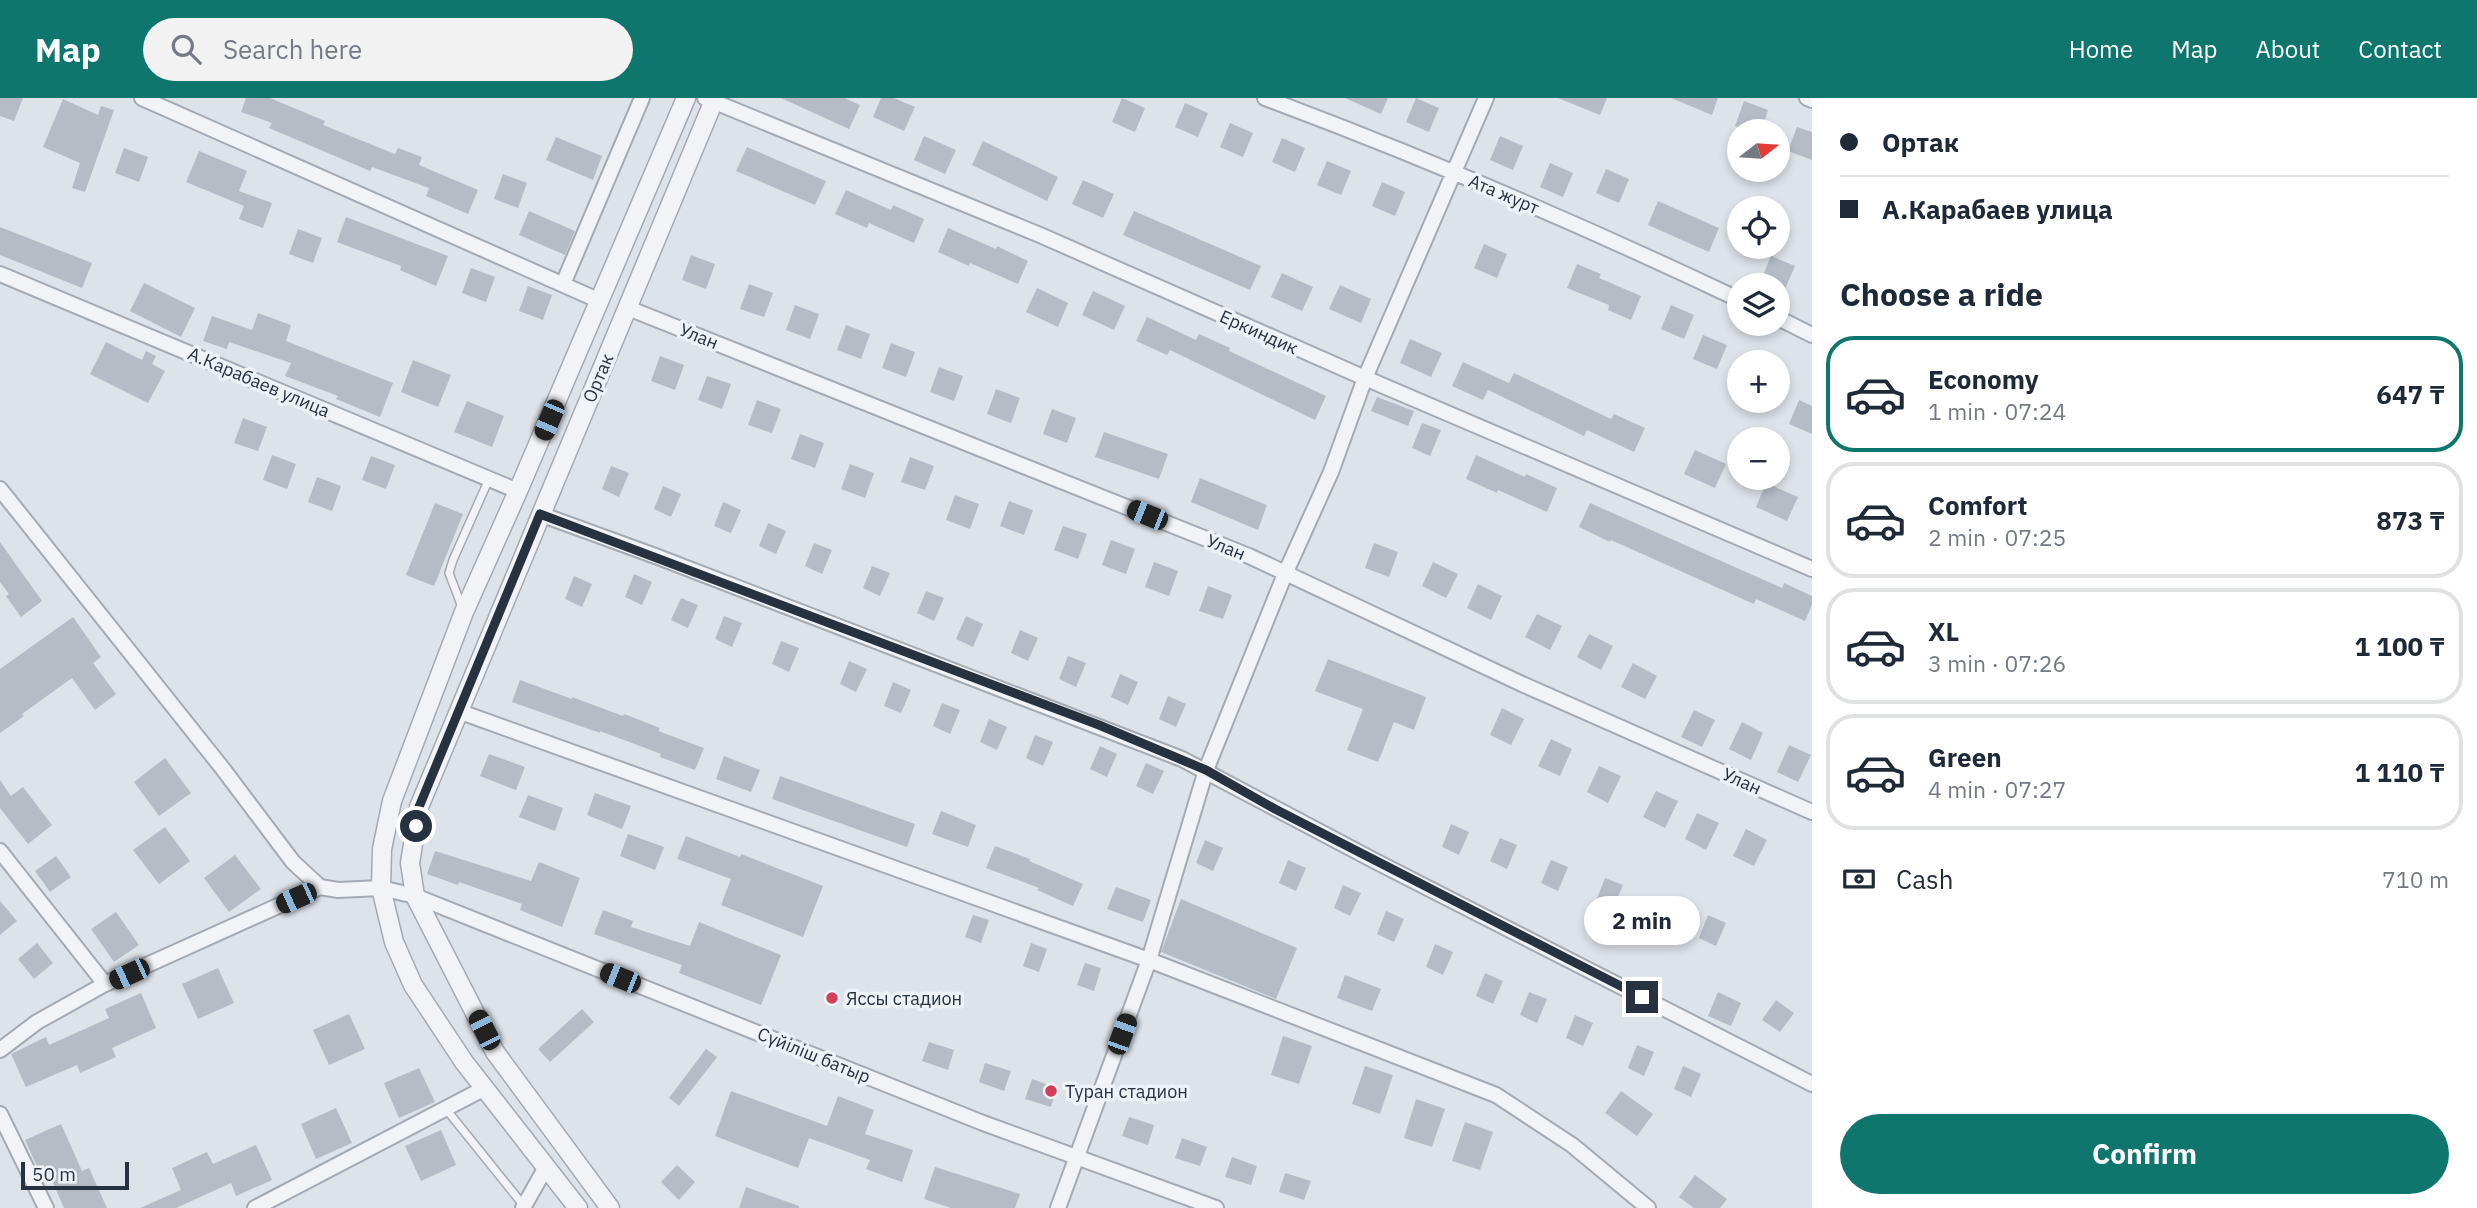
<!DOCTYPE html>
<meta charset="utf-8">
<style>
:root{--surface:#fff;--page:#f2f2f3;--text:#1f2937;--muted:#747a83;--line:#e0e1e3;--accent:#0f766e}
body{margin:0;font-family:"IBM Plex Sans",sans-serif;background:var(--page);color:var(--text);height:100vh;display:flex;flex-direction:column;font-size:26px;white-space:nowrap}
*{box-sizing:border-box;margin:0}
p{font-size:23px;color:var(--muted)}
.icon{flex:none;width:38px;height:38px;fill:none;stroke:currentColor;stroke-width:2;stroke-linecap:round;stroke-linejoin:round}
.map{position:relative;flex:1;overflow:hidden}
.sheet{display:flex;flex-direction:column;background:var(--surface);width:665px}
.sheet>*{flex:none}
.hud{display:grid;align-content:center;height:154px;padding:0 28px;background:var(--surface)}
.needle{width:46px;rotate:73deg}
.fabs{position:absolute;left:1727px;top:21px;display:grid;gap:14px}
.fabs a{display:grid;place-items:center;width:63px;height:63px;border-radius:50%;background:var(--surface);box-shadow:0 4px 10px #0003;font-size:35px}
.scale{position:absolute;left:21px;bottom:18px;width:108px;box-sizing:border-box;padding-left:7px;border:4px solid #273140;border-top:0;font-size:19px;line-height:24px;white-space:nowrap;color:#273140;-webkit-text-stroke:5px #eef2f6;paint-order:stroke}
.end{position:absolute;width:32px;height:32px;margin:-16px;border:9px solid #273140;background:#fff;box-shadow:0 0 0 4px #fff}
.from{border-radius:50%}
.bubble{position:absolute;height:49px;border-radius:24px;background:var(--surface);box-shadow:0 4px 10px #0003;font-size:23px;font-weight:800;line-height:49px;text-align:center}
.car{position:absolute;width:21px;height:42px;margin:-21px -10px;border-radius:9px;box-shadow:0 0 5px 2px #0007;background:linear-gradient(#222 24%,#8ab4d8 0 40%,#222 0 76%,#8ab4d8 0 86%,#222 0)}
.hud b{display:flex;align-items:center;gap:24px;height:66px;font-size:26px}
.hud b+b{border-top:2px solid var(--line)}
.hud i{width:18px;height:18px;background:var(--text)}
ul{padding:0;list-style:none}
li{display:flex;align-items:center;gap:21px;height:116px;margin:0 14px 10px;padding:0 14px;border:4px solid var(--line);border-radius:28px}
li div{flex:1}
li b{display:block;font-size:26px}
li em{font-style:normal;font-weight:800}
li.selected{border-color:var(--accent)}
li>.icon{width:63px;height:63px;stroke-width:1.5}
h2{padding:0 28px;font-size:32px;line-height:84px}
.pay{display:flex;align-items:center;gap:18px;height:77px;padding:0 28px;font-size:26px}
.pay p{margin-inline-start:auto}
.primary-button{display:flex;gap:14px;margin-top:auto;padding:14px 28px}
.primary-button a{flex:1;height:80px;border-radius:42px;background:var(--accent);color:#fff;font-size:28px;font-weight:800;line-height:80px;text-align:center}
header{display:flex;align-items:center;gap:42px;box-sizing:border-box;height:98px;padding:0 35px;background:var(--accent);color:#fff}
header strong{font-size:33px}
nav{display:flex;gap:38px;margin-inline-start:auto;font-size:24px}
.search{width:490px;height:63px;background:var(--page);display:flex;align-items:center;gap:18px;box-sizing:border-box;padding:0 24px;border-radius:38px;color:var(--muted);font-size:26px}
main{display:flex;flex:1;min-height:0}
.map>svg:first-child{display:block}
.building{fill:#b6bcc6}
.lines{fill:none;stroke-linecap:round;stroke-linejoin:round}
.service-casing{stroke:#a3aab3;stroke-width:10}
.minor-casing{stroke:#a3aab3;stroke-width:18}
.tertiary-casing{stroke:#a3aab3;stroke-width:21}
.service{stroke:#f1f3f7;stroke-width:7}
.minor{stroke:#f1f3f7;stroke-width:14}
.tertiary{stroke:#f1f3f7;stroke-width:18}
.route{stroke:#273140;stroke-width:9}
.poi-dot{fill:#d33e59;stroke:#eef2f6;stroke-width:2.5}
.labels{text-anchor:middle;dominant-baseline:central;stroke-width:7;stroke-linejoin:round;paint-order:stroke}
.street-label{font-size:18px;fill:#273140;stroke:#eef2f6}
.poi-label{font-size:18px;fill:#273140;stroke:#eef2f6;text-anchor:start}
</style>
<header>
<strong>Map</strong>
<div class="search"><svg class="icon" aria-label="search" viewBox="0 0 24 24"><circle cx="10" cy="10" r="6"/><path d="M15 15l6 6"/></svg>Search here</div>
<nav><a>Home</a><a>Map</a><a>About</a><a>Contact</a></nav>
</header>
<main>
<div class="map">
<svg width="1812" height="1110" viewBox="0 0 1812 1110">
<rect width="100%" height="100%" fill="#dee3e9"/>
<path class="building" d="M0,0H23L14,23L0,18Z
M246,0H270L325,23L323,27L395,56L398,50L422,59L419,67L478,92L468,116L426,98L429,90L372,69L370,73L269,30L272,25L241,14Z
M781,0H845L860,7L849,31Z
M881,0H894L915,9L904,33L873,19Z
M1122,0L1145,10L1135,34L1112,24Z
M1345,0H1388L1381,16Z
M1416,0L1439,10L1429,34L1406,24Z
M1558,0H1607L1600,17Z
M1671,0H1718L1712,17Z
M63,1L98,17L101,8L114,12L85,94L72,90L80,65L43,49Z
M1744,3L1768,12L1761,33H1751L1735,28Z
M1185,5L1208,15L1198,39L1175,29Z
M1230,25L1253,35L1243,59L1220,49Z
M1797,29L1812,34V62L1788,53Z
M924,38L956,52L945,76L914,62Z
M1500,38L1523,48L1513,72L1490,62Z
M556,39L602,58L593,82L546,62Z
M1282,40L1305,50L1295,74L1272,64Z
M983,43L1058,79L1047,103L972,67Z
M747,49L826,83L815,107L736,73Z
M124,50L148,59L139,84L115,75Z
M199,53L247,73L239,93L272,105L263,130L239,121L244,108L186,84Z
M1327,63L1351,73L1341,97L1317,87Z
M1550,65L1573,75L1563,99L1540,89Z
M1606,71L1629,81L1619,105L1596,95Z
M503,76L527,85L518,110L494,101Z
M1083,82L1114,96L1103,120L1072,106Z
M1382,84L1405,94L1395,118L1372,108Z
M846,92L891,112L893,107L924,121L914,145L869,125L867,130L835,116Z
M1658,103L1719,130L1709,154L1648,127Z
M529,113L575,133L565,157L519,137Z
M1134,113L1261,168L1250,192L1123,137Z
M346,119L448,158L436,188L400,172L401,168L337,144Z
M0,129L92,165L82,190L0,157Z
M948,130L996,151L997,148L1028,163L1018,186L970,165L969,168L938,154Z
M298,131L322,140L313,165L289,156Z
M1484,146L1507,156L1497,180L1474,170Z
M691,157L715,166L706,191L682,182Z
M1771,158L1795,168L1785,191L1761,182Z
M1577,166L1601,176L1599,180L1641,198L1631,222L1608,212L1609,207L1567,190Z
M471,170L495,179L486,204L462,195Z
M1282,175L1313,189L1302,213L1271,199Z
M144,185L195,210L181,239L130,213Z
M749,186L773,195L764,219L740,211Z
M1340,187L1371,201L1361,225L1329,211Z
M528,188L552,197L543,222L519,213Z
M1037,190L1068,205L1058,229L1026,214Z
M1093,193L1125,208L1114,232L1082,217Z
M795,207L819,216L810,241L786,232Z
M1671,207L1694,217L1684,241L1661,231Z
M258,215L291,227L286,243L393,285L380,319L336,301L338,298L285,278L291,265L229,244L227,251L203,243L212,218L252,232Z
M1147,219L1196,242L1199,236L1230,250L1229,253L1326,298L1315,322L1170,252L1167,257L1136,243Z
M846,227L870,236L861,261L837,252Z
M1703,237L1727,247L1717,271L1693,261Z
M1410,241L1442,255L1431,279L1400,265Z
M106,244L142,262L146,253L156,258L152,266L165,273L148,305L90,276Z
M891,245L915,254L906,279L882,270Z
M660,258L684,267L675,292L651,283Z
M413,262L451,277L438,309L401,294Z
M1463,264L1509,285L1514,275L1611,321L1614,316L1645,330L1634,354L1587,332L1584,338L1488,292L1483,302L1452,288Z
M939,269L963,278L954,303L930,294Z
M707,278L731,286L722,311L698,302Z
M996,291L1020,300L1011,325L987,316Z
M1377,299L1414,313L1408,328L1371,313Z
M757,302L781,311L772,335L748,327Z
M1799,302L1812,308V336L1789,326Z
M467,303L504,318L492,349L454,334Z
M1052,311L1076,320L1067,345L1043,336Z
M243,320L267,329L258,353L234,345Z
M1422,325L1441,332L1430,358L1412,350Z
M1104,334L1168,356L1159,381L1095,359Z
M800,336L824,345L815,370L791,361Z
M1695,352L1726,366L1715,390L1684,376Z
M272,357L296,366L287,391L263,382Z
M1476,357L1525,379L1526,376L1557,390L1547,414L1498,392L1497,395L1466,381Z
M371,358L395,367L386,391L362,382Z
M910,359L934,368L925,392L901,384Z
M850,366L874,375L865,400L841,391Z
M611,368L629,375L619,399L602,391Z
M317,379L341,388L332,413L308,404Z
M1200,380L1267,407L1258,432L1191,404Z
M1766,385L1798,399L1787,423L1756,409Z
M663,388L681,396L671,419L654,411Z
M955,397L979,406L970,431L946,422Z
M1009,403L1033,412L1024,437L1000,428Z
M723,404L741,412L731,435L714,428Z
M435,405L463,416L434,488L406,477Z
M1590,405L1782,490L1784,485L1812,498V507L1805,523L1756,501L1754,506L1611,442L1610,444L1579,429Z
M768,425L786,433L776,456L759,448Z
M1063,428L1087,436L1078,461L1054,452Z
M1111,442L1135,451L1126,476L1102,467Z
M0,444L42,503L21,519L6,498L9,496L0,484Z
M814,445L832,452L822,476L805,468Z
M1374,445L1398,454L1389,479L1365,470Z
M1154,464L1178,473L1169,498L1145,489Z
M1433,464L1458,476L1446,500L1422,488Z
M872,468L890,475L880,498L863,490Z
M634,476L652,484L642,507L625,499Z
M574,478L592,486L582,509L565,501Z
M1478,486L1502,498L1491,522L1467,510Z
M1208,488L1232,497L1223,521L1199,513Z
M926,493L944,500L934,523L917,515Z
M681,500L698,507L688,530L671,522Z
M1537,516L1562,528L1550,552L1525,539Z
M724,518L742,525L732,549L715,541Z
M966,518L983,526L973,549L956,541Z
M73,519L101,559L93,565L116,596L95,612L72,580L22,616L24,618L0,635V571Z
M1020,532L1038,540L1028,563L1011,555Z
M1589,536L1613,548L1601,572L1577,559Z
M781,543L799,550L789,574L772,566Z
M1068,558L1086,565L1076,589L1059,581Z
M1328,561L1426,599L1414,632L1394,624L1378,664L1347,652L1363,611L1315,593Z
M849,563L867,571L856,594L840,586Z
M1633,565L1657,578L1645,601L1621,589Z
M1120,576L1138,584L1128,607L1111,599Z
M520,582L572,601V599L623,618L624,616L660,630L658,633L704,650L695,672L660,659L661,656L600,633V635L512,604Z
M893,584L911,592L901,615L884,608Z
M1168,598L1186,606L1176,629L1159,621Z
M942,605L960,612L950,636L933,628Z
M1502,610L1524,621L1511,647L1490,637Z
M1694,612L1715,622L1702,649L1681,639Z
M989,621L1007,629L997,652L980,644Z
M1742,624L1763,635L1751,662L1729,651Z
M1035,637L1053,644L1043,668L1026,660Z
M1551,641L1572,651L1560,678L1538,668Z
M1789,647L1811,657L1798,684L1777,674Z
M1100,648L1117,656L1107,679L1090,671Z
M489,656L525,669L516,692L480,678Z
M724,658L760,672L751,694L716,681Z
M165,660L191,695L159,718L134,684Z
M1146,665L1164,673L1153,696L1136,688Z
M1599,668L1621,678L1608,705L1587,694Z
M780,678L915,726L907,749L772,701Z
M0,682L11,698L23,689L52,727L28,746L0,710Z
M1656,693L1678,703L1665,730L1643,719Z
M595,695L631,708L622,731L587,717Z
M528,697L563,710L555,733L519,719Z
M941,713L976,727L968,749L932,736Z
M1697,715L1719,725L1706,752L1685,741Z
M1451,726L1469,734L1459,757L1442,749Z
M165,729L190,763L159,786L133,752Z
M1746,731L1767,742L1754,768L1733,758Z
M628,736L664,749L655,772L620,758Z
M686,738L740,759L741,756L823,788L803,839L721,807L731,781L677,761Z
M1500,740L1517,747L1507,771L1490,763Z
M1205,742L1223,750L1213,773L1196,765Z
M995,748L1030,761L1029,763L1083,786L1073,808L1037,792L1039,790L986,770Z
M435,753L531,783L539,764L580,780L562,829L520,812L522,806L459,784L458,787L427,776Z
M235,757L261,791L229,814L204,780Z
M56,758L71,779L50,794L35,773Z
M1288,762L1306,770L1296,793L1279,785Z
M1551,762L1568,769L1558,793L1541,785Z
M1605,780L1623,787L1613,810L1596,803Z
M1343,787L1361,795L1350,818L1334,810Z
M1116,789L1151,802L1143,824L1107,811Z
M1181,801L1297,850L1276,901L1161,854Z
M0,803L17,823L0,837Z
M1656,804L1674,812L1664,835L1647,827Z
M603,812L633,823L631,829L690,848L699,824L781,857L761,907L679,875L682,867L594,836Z
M1386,813L1404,821L1394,844L1377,836Z
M116,814L139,847L114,864L91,831Z
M973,817L989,822L981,845L965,839Z
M1708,817L1726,825L1716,848L1699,840Z
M37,845L53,865L34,881L18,861Z
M1031,845L1047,851L1039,874L1023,868Z
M1435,846L1453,854L1443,877L1426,869Z
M1085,865L1101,870L1094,893L1077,887Z
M218,870L234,905L198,921L182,886Z
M1485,875L1503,883L1493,906L1476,898Z
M1345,877L1381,891L1372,913L1337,900Z
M1529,894L1547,901L1537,925L1520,917Z
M1718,894L1741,905L1731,928L1708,918Z
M141,895L156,930L112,950L116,959L80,975L77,967L26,989L11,956L46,939L49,947L109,920L105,911Z
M1776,902L1794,915L1780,934L1762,922Z
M582,911L594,924L550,964L538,951Z
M349,916L365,951L329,967L313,932Z
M1575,917L1593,925L1583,948L1566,940Z
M1283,938L1312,948L1299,986L1271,977Z
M929,944L954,952L948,972L922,963Z
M1637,947L1654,954L1644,978L1628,970Z
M706,951L717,959L679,1008L669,1000Z
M985,965L1011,973L1004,993L979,984Z
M1365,968L1393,977L1380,1016L1352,1006Z
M1683,968L1701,976L1691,999L1674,991Z
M419,970L435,1004L399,1020L384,985Z
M1032,981L1057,990L1051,1009L1025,1001Z
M731,993L827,1028L838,998L874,1012L865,1036L913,1052L902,1084L866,1071L870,1062L809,1040L798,1070L715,1038Z
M1621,993L1653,1016L1637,1038L1605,1015Z
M1416,1001L1445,1011L1432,1049L1404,1040Z
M336,1010L352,1045L316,1061L301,1026Z
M1129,1019L1154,1027L1148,1047L1122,1038Z
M1465,1024L1493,1034L1480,1072L1452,1063Z
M61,1026L82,1073L89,1070L107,1110H64L48,1074L41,1077L25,1042Z
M441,1032L456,1067L421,1083L405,1048Z
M1182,1040L1207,1049L1200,1068L1175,1060Z
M256,1047L272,1082L236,1098L231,1085L176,1110H140L181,1092L172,1070L207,1054L213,1066Z
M1232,1059L1257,1068L1251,1087L1225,1079Z
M677,1067L695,1084L679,1102L661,1084Z
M935,1069L1020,1096L1015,1110H951L924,1101Z
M1285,1075L1311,1083L1304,1102L1279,1094Z
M1695,1077L1727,1101L1720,1110H1694L1679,1099Z
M746,1089L799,1108V1110H739Z"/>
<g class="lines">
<defs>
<path id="service" d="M462,509L449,475L453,462L489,381
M446,1011L524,1108"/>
<path id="minor" d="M142,0L600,203
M705,0L1040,137L1365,280L1812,471
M1265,0C1426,60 1584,128 1740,202
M1807,0L1812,2
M0,176L518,393
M563,186L642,0
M628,210L1249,458L1522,586L1812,714
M1778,220L1812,237
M0,391L223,671L293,764L320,789L338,792L381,790L415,798L983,1025L1216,1110
M540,416L658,459L1182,661L1375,763L1812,986
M458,613L1149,862L1496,997L1572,1047L1648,1110
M0,753L105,886L320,789
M0,952L37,924L105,886
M0,1016L46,1110
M255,1110L485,990
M523,1110L546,1069
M1058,1110L1149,862L1206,672L1285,476L1331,374L1365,280L1486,0"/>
<path id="tertiary" d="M578,1110L464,964L413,887L394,844L381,790L382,751L392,703L464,514L518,393L686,0
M610,1110L495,954L415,798L410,765L419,709L715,0"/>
</defs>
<use href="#service" class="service-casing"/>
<use href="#minor" class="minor-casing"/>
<use href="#tertiary" class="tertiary-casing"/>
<use href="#service" class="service"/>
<use href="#minor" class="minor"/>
<use href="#tertiary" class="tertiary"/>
</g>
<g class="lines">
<path class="route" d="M416,728L419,709L540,416L1099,627L1206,672L1275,711L1642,899"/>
</g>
<g class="poi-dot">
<circle cx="832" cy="900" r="7"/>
<circle cx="1051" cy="993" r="7"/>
</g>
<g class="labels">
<g class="street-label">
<text transform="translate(1504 96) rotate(23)">Ата журт</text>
<text transform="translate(1259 234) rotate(24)">Еркиндик</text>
<text transform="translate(699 238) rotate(22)">Улан</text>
<text transform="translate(598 280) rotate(-67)">Ортак</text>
<text transform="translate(259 284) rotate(23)">А.Карабаев улица</text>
<text transform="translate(1226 449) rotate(22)">Улан</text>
<text transform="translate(1742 683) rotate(24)">Улан</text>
<text transform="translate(814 957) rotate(22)">Сүйіліш батыр</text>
</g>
<g class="poi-label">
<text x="846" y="900">Яссы стадион</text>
<text x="1065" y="993">Туран стадион</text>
</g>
</g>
</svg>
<div class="fabs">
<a><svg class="needle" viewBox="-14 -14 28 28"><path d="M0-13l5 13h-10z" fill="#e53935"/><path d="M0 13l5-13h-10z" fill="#747a83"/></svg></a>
<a><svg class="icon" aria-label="locate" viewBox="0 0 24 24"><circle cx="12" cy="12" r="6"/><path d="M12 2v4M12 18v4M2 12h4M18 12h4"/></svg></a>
<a><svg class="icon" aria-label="layers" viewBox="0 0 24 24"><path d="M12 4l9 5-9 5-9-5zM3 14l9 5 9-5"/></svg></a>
<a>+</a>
<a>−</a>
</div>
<div class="scale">50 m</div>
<i class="end from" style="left:416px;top:728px"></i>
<i class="end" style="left:1642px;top:899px"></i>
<div class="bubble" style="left:1584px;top:798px;width:116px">2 min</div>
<i class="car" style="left:549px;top:322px;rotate:203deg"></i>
<i class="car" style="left:1147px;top:417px;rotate:292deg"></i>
<i class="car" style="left:296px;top:800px;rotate:246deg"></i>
<i class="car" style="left:129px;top:876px;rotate:245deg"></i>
<i class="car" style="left:620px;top:880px;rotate:292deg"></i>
<i class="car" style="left:484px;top:932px;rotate:333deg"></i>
<i class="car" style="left:1122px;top:936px;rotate:20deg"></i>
</div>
<section class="sheet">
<div class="hud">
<b><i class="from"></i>Ортак</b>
<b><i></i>А.Карабаев улица</b>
</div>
<h2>Choose a ride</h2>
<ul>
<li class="selected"><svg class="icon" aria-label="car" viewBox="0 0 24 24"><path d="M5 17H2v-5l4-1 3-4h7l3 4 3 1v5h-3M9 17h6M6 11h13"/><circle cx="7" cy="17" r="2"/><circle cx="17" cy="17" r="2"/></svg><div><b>Economy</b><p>1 min · 07:24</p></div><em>647 ₸</em></li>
<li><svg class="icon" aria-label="car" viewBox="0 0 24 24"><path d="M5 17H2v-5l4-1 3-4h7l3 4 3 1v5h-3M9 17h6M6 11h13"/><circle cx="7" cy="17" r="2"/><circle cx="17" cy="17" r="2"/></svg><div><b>Comfort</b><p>2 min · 07:25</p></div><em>873 ₸</em></li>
<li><svg class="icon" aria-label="car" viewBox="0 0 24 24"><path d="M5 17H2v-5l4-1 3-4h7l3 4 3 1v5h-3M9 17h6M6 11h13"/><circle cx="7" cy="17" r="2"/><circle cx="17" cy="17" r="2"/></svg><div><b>XL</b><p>3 min · 07:26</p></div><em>1 100 ₸</em></li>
<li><svg class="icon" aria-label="car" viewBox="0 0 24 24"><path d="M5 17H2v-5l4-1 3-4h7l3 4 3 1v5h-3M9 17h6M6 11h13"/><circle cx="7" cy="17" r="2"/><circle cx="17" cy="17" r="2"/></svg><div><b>Green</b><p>4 min · 07:27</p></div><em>1 110 ₸</em></li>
</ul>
<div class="pay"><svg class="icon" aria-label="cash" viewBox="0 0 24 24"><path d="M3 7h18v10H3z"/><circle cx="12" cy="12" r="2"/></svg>Cash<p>710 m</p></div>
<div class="primary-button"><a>Confirm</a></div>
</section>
</main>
